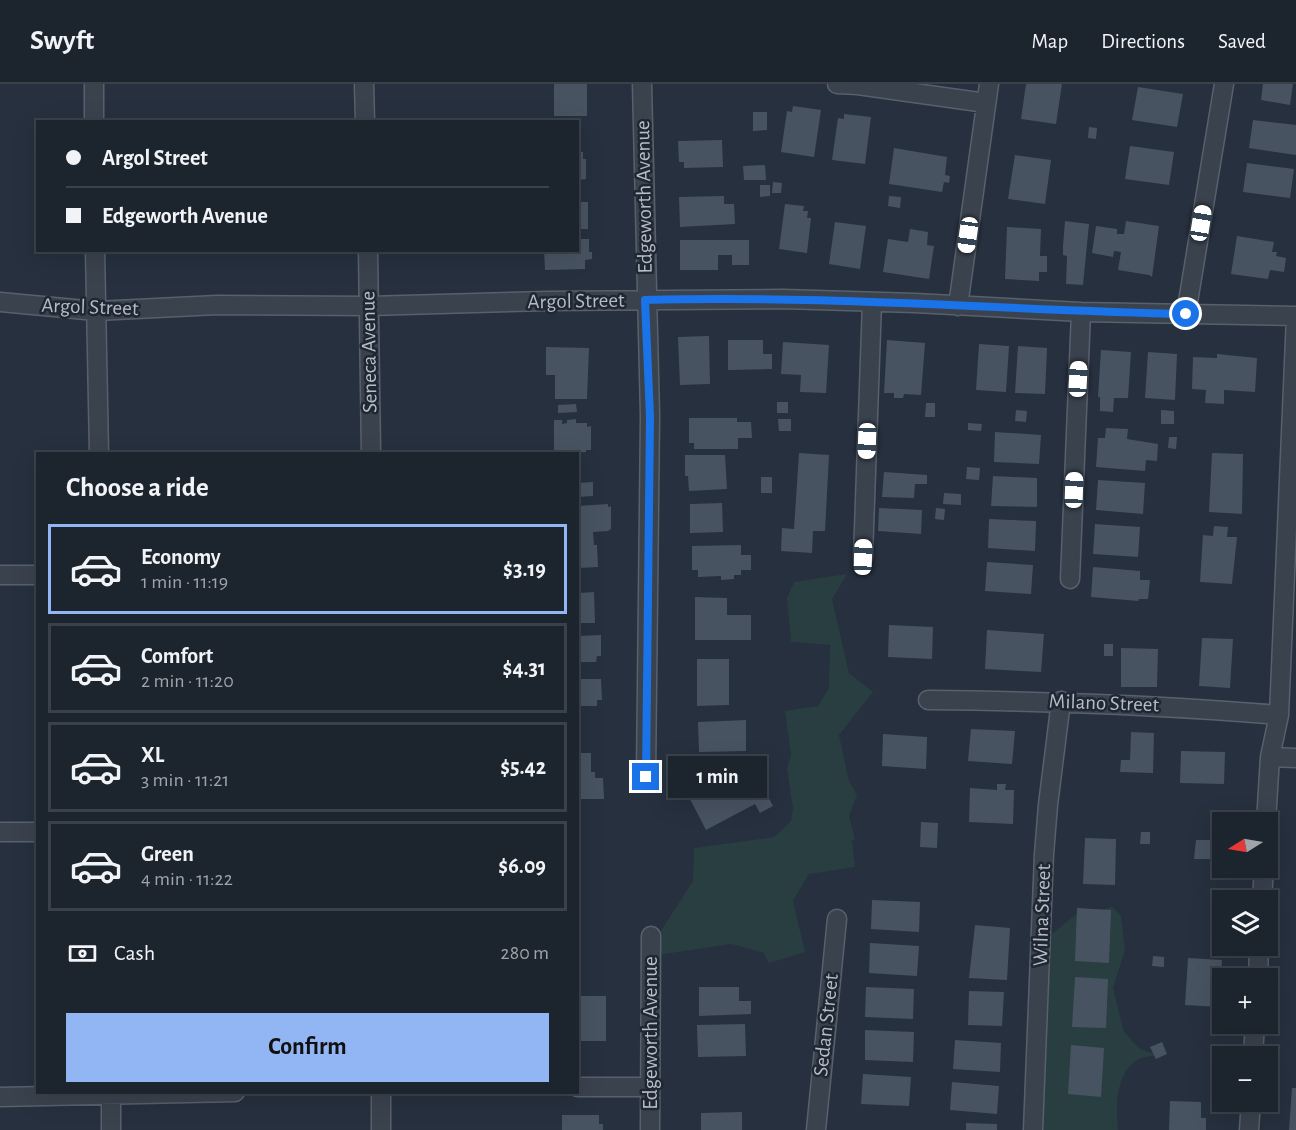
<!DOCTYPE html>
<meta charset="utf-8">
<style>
:root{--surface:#1c242e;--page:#29303a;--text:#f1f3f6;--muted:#a0a4aa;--line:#3a414a;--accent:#92b5f3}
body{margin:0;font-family:"Alegreya Sans",sans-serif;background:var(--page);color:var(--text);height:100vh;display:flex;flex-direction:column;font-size:22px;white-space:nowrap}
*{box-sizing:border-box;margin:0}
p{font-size:20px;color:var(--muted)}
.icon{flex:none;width:33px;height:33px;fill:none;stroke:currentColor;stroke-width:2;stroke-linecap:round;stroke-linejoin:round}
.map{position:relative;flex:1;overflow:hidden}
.drawer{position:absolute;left:36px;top:368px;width:543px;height:642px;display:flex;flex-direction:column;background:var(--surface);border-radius:0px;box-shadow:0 6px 24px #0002,0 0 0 2px var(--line)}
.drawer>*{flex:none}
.hud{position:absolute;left:36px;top:36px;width:543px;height:132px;border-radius:0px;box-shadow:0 6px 24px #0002,0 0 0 2px var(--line);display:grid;align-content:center;height:132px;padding:0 30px;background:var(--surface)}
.needle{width:39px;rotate:259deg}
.buttons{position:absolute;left:1212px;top:728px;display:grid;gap:12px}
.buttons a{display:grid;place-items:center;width:66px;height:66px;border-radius:0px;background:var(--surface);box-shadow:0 6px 24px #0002,0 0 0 2px var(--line);font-size:30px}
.end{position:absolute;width:27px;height:27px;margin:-14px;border:8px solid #1a73e8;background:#fff;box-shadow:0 0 0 3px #fff}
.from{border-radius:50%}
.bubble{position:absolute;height:42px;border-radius:0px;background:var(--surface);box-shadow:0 6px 24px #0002,0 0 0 2px var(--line);font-size:20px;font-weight:600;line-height:42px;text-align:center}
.car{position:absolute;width:18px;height:36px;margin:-18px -9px;border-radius:8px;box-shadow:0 0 4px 2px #0007;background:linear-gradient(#fff 24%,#345 0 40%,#fff 0 76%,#345 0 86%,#fff 0)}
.hud b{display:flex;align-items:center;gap:21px;height:57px;font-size:22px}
.hud b+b{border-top:2px solid var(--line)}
.hud i{width:15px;height:15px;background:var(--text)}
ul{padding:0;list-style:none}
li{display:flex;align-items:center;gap:18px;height:90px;margin:0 12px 9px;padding:0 18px;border:3px solid var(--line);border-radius:0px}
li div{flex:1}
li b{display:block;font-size:22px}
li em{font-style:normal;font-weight:600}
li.selected{border-color:var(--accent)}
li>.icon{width:54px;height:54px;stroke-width:1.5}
h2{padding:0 30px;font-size:27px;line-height:72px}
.pay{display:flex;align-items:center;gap:15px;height:66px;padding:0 30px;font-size:22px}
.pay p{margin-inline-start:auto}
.primary-button{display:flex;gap:12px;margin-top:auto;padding:12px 30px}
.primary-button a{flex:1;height:69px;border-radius:0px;background:var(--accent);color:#111;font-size:24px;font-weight:600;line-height:69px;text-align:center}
header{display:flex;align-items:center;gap:36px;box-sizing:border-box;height:84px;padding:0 30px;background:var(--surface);border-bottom:2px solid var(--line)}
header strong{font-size:28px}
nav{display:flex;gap:33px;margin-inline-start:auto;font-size:21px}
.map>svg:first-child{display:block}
.green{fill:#293e40}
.building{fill:#485362}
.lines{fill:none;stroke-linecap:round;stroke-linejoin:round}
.street-casing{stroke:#58606c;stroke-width:21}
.street{stroke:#3a424e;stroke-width:18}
.route{stroke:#1a73e8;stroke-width:8}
.labels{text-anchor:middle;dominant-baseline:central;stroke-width:5;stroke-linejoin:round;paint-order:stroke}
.street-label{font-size:21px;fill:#b6bdc9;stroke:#1f2733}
</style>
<header>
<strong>Swyft</strong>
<nav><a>Map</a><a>Directions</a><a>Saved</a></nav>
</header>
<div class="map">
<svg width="1296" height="1046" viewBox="0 0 1296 1046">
<rect width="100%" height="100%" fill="#26303e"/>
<path class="green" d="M847,490L832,515L849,589L873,608L839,651L849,697L857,711L849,732L855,755L852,756L855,783L809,790L793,817L805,868L769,879L764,869L731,860L658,871L657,853L693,797L694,764L774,753L791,737L793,724L787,685L791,671L785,627L818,622L829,604L830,561L791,558L787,514L794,498Z
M1112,823L1121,832L1125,866L1113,904L1124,948L1140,965L1158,971C1152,972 1144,973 1139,975C1115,988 1116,1023 1118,1046H1033L1043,857L1075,831L1092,829Z"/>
<path class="building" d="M554,0H587V32H554Z
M1026,0H1062L1056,40L1021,35Z
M1263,0H1293L1290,21L1261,16Z
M1138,3L1183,10L1177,43L1132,36Z
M793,22L821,26L814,73L781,68L787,27L792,28Z
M753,28H767V46L753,47Z
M844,30L871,33L865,80L832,76L838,34L844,35Z
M1253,36L1296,41V71L1249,64Z
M1089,43L1097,44L1096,55L1088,54Z
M722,56L723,83L684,84V78H679L678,57Z
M1130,62L1174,68L1169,101L1125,95Z
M894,64L947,73L945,91L950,92L949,99L944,98L942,108L889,100Z
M578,68H583V75H586V95L578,96Z
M1015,71L1051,76L1045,120L1008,115Z
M1247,79L1294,85L1290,114L1243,108Z
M765,81L766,96H744L743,82Z
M773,98L782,99L781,109H772Z
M760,101H770V112L760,113Z
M724,112V120H734L735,140L680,143L679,113Z
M889,112L901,113L900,124L888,122Z
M578,118H588V145H578Z
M785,120L804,122L803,127H808L807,134H811L807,169L779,165Z
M1065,137L1089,140L1083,201L1066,200L1067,172L1063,171V162Z
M1126,137L1159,142L1152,193L1149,191L1118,186L1121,168L1114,167L1113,173L1092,169L1096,142L1117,145V150H1124Z
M835,138L866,142L860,185L829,180Z
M1007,143L1041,145L1040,172H1047V188H1039V197L1005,195Z
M910,145L928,148L927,161L934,162L929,195L883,188L888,155L908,158Z
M1237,152L1274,158L1272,168H1277L1276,172L1286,174L1284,188L1270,186L1268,195L1231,190Z
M578,155H589V168H592V175L585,176V185L545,186L544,166H578Z
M680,156H749V181H732V171H718V186H680Z
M709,252L710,300L680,301L678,253Z
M728,256H763V270H772V285L728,286Z
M887,256L925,259L921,311L904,310L903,314H894V309H884Z
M783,258L829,261L826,309L800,308L801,291L781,290Z
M979,260L1009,262L1006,308L976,306Z
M1018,262L1047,264L1045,310L1015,309Z
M546,263L589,264L587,315H555V291H546Z
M1101,266L1131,268L1128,314H1114L1113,328L1100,327V313H1098Z
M1148,268L1177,270L1175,316L1145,314Z
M1217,270L1257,274L1255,308L1224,306V320L1205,319L1206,306L1192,305L1193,273L1217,274Z
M777,318H788V329H777Z
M926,319H935V333H925Z
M576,320L577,328L558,329V321Z
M1016,326L1027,327L1026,338L1015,337Z
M1161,326L1174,327V340H1161Z
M689,334H737V338H751L752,354H738V365H694V359H689Z
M576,335V339H587V343L591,342V366H586V368H554V336H562V340L567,339V336Z
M778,335H791V347H779Z
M968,339L982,340L981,347L968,346Z
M1106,344L1128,345L1127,355L1158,360L1157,377L1146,376L1145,387L1096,383L1098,354H1105Z
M995,348L1041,351L1039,380L994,378Z
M1169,353H1177L1176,365L1168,364Z
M799,369L829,371L825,447H813L812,469L781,467L782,444L794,445Z
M1212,369L1243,370L1242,430L1209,428Z
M685,371H725L727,405L689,407L688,392H685Z
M967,383L980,384L979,396L966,395Z
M884,388L927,391V400H915L914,414L882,413Z
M993,392L1037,394V423L991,422Z
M761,393H772V409H761Z
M1098,396L1145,399L1143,430L1096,426Z
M593,398V412L578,413V399Z
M944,409L961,410V421L943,420Z
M722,419L723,448L690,449V420Z
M608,420V423L611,422V445L608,447L593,448L594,461H597L598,483L578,484V422Z
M879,424L922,426L921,450L878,447Z
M936,424L945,425L944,436L935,435Z
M989,435L1036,437L1035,467L988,464Z
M1095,440L1140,443L1138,473L1093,470Z
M1214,442L1228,443L1227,453H1237L1232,500L1200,498L1203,451L1213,452Z
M741,461V471H751V486H741V491H734V495L721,496V492L698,493V486H692V462Z
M987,478L1033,481L1031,510L985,507Z
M1093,483L1140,487V496H1150L1148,515H1139L1138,517L1091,513Z
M594,508L595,539H578V509Z
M695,513L727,514V531H751V556H695Z
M889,541L933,543L932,575L888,573Z
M987,546L1044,550L1041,588L985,585Z
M601,551V572H597L596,578H578V552Z
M1202,554L1233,555L1230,604L1199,602Z
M1104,560H1113V572H1104Z
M1121,564L1158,565L1157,603H1121Z
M697,575H729V621L697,622Z
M578,595H601L602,616H597V622H578Z
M746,636V667L699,668L698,638Z
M971,645L1015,647L1012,680L968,677Z
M1131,648L1154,649L1153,689L1120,688L1121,676H1130Z
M883,650L927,653L926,685L882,682Z
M578,662H580V669H591V688H595V694H603L604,715H578Z
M1181,667L1225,668L1224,700L1180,699Z
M730,694L738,708L760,697L773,722L760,729L755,720L706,746L690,715Z
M997,700H1006L1005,706H1014L1013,740L969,738L970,704L997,706Z
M921,738L938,739L937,764L920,763Z
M1141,748H1150V760H1140Z
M1217,752H1222V775H1194L1196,756H1216Z
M1085,754L1116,755L1115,801L1083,800Z
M872,816L920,818L919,848L871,845Z
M1077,824L1111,826L1109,879L1075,877Z
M975,841L1010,844L1007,896L969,894Z
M870,859L919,862L917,892L869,889Z
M1153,872L1164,873V883L1152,882Z
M1188,874L1222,876L1219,923L1185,921Z
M1075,893L1108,895L1106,944L1072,943Z
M699,903H739V917H751V930L699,932Z
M866,903L914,905L913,935L865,933Z
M969,907L1004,908L1002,942L968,941Z
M578,912H606V957H578Z
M745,940L746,972L698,973L697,941Z
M865,946L914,948L913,978L865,976Z
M955,956L1001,959L1000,988L953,985Z
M1162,958L1167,970L1156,975L1150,963Z
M1071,961L1104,964L1101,1013L1068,1010Z
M863,990L911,993L909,1022L861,1020Z
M952,998L999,1002L997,1030L950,1026Z
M1292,1004H1296V1046H1289Z
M1170,1017L1201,1018V1034H1206V1046H1169Z
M742,1028V1046H701V1029Z
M562,1031H599V1040H603V1046H562Z
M966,1039L997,1040V1046H966Z"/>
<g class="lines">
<defs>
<path id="street" d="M94,0V38
M364,0L365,38
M642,0L650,332L646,693
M837,0L858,1L986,19
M95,166L99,369
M368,166L371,369
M0,218L96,227L217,221L369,222L548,217L783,215L915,219L1081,228L1296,232
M958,222L989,0
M1186,230L1224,0
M863,473L872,218
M0,491H38
M1070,495L1081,228
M928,616C1046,617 1162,621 1279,631
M1270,673L1296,674
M1266,738L1270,673L1279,631L1296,232
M0,748H38
M1262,816L1264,783
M1258,894L1259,861
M1253,972L1255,939
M578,1003H649
M111,1008V1046
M381,1008V1046
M0,1013L235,1008
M650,1046L651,852
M816,1046L837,835
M1033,1046L1044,770L1048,721L1061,617
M1249,1046L1251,1017"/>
</defs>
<use href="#street" class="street-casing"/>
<use href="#street" class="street"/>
</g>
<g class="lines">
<path class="route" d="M646,693L650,333L645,216C826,211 1006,226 1186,230"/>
</g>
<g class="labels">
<g class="street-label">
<text transform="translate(644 113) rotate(-91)">Edgeworth Avenue</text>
<text transform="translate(576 217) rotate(-1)">Argol Street</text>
<text transform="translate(90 223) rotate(2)">Argol Street</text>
<text transform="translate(369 268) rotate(-91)">Seneca Avenue</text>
<text transform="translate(1104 619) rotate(2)">Milano Street</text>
<text transform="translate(1042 831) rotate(-88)">Wilna Street</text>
<text transform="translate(826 941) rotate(-84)">Sedan Street</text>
<text transform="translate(650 949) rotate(-90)">Edgeworth Avenue</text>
</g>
</g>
</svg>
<div class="buttons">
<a><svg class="needle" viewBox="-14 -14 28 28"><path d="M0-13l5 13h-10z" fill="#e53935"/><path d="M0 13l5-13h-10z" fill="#a0a4aa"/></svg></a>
<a><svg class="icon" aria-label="layers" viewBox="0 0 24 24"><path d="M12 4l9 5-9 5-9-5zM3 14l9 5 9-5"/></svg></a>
<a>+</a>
<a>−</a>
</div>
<i class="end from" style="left:1186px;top:230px"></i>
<i class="end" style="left:646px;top:693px"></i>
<div class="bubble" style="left:668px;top:672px;width:99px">1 min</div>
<i class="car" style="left:1201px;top:139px;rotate:9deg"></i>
<i class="car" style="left:968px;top:151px;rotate:188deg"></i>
<i class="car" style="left:1078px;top:295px;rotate:3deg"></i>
<i class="car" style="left:867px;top:357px;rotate:182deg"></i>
<i class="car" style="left:1074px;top:406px;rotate:2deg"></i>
<i class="car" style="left:863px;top:473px;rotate:2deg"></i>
<div class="hud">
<b><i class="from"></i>Argol Street</b>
<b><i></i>Edgeworth Avenue</b>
</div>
<section class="drawer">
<h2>Choose a ride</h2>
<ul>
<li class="selected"><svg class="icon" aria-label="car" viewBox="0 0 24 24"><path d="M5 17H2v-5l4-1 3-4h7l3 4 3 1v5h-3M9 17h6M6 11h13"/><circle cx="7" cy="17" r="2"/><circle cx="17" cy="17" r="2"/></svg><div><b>Economy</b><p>1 min · 11:19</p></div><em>$3.19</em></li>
<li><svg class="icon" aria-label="car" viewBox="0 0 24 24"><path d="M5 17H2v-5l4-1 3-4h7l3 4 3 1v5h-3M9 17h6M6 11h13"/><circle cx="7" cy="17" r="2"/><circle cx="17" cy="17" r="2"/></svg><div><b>Comfort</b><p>2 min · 11:20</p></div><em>$4.31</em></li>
<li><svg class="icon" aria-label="car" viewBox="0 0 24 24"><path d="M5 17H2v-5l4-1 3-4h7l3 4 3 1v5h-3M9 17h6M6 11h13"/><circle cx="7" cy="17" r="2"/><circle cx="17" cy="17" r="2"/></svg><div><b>XL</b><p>3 min · 11:21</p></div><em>$5.42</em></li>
<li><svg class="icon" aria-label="car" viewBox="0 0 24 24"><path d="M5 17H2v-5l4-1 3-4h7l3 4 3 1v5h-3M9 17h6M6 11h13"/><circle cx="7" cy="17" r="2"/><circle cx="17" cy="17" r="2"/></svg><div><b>Green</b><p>4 min · 11:22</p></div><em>$6.09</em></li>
</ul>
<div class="pay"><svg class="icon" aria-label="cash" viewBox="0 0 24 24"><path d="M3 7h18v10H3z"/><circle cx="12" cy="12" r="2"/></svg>Cash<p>280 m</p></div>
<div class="primary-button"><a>Confirm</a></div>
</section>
</div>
